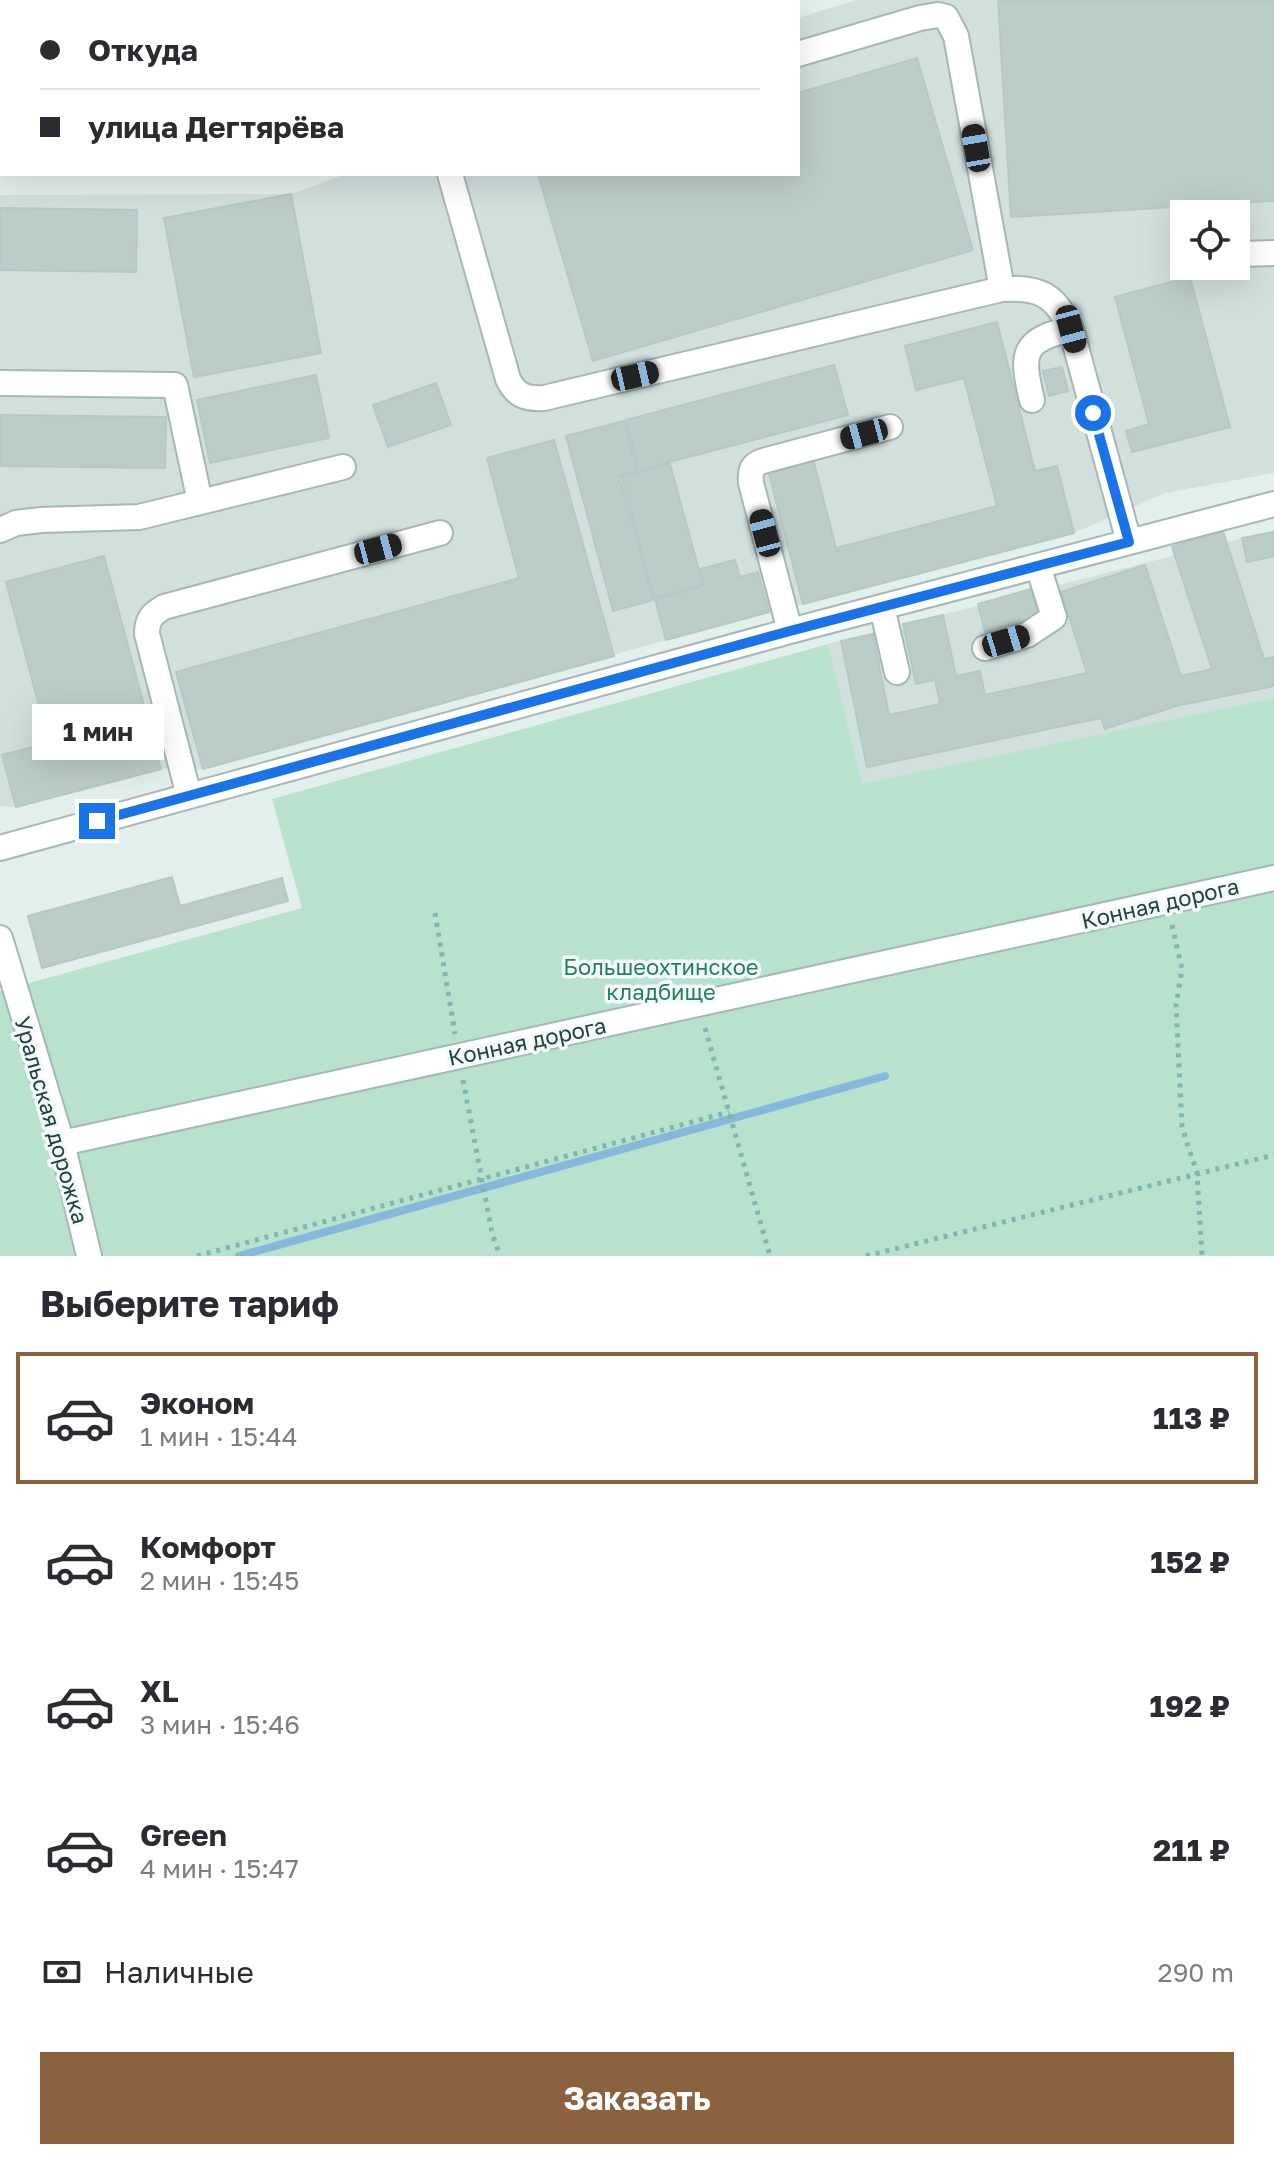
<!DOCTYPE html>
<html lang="ru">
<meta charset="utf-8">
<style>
:root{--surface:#fff;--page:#f2f2f3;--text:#2b2b33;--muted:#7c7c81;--line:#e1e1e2;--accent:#8a6240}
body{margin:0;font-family:"Golos Text",sans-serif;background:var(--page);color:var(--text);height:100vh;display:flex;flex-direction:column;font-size:30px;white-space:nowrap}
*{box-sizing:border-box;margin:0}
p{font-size:26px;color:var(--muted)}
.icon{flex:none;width:44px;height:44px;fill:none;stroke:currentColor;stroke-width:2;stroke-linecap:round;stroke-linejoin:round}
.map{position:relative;height:1256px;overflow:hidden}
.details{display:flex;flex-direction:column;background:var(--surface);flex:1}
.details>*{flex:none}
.hud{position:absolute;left:0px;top:0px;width:800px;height:176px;box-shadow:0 8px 32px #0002;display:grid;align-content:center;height:176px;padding:0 40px;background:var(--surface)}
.controls{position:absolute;left:1170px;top:200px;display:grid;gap:16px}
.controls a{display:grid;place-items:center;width:80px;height:80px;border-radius:0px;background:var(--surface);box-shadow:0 8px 32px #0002;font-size:40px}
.end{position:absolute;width:36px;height:36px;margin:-18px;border:10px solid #1a73e8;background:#fff;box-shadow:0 0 0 4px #fff}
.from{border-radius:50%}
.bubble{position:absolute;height:56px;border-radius:0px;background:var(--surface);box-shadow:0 8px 32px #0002;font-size:26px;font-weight:700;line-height:56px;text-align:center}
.car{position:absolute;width:24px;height:48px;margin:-24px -12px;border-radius:10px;box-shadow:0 0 6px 2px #0007;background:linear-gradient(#222 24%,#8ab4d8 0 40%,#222 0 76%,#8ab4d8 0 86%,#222 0)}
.hud b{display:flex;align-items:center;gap:28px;height:76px;font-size:30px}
.hud b+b{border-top:2px solid var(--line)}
.hud i{width:20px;height:20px;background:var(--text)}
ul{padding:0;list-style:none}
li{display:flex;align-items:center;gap:24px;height:132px;margin:0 16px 12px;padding:0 24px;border:4px solid transparent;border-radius:0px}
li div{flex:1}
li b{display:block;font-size:30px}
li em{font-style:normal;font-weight:700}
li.current{border-color:var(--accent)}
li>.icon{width:72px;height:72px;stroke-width:1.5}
h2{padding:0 40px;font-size:36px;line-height:96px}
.pay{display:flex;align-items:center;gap:20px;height:88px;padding:0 40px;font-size:30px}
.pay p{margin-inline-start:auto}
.cta{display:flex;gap:16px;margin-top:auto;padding:16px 40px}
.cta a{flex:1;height:92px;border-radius:0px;background:var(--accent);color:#fff;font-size:32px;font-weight:700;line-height:92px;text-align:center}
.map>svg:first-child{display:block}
.built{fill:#d1dfdd;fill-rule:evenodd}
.green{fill:#b9e2ce}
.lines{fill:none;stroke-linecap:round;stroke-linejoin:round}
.stream{stroke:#85b8da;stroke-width:8}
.building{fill:#bbcdc9;stroke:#b4c9c5;stroke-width:2}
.minor-casing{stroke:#a5b8b5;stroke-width:28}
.path{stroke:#7fb6b2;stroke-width:5;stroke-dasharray:4 6;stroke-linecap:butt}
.minor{stroke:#fff;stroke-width:24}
.route{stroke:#1a73e8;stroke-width:10}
.labels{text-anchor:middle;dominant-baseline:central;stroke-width:7;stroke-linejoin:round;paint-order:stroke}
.street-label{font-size:22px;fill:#204241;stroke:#f4faf9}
.park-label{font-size:22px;fill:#257f5d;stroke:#f4faf9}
</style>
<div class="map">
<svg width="1274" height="1256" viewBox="0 0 1274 1256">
<rect width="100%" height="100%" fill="#e3efec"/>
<path class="built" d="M564,0H798L792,2Z
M856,0H1274V473L1165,493L1074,533L666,640L203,769H161L16,807L0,806V195L291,194L346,174H798V18ZM1184,214H1236V266H1184Z
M1274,530V698L861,785L828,644Z"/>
<path class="green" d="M828,644L862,784L1274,698V1256H0V991L302,908L272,799Z"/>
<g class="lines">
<path class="stream" d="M239,1256L885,1076"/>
</g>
<path class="building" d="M752,0H797L798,2H745Z
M998,0H1274V201L1011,217Z
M917,58L973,250L593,361L538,174H798V93Z
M291,194L321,353L194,377L164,218Z
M0,208L137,210L136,272L0,270Z
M1190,277L1230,427L1132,452L1126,431L1149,424L1115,297Z
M997,322L1035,471L1057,466L1074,533L803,604L768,470L813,459L836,548L997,506L964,378L916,390L905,346Z
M834,365L848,415L639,470L626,420Z
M1062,367L1068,391L1049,396L1043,371Z
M316,375L329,438L210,463L197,400Z
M436,383L451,425L388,447L373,405Z
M0,415L166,417L165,468L0,466Z
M624,421L637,471L619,476L653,600L613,611L566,436Z
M554,440L614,656L203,769L176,672L519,578L487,458Z
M670,464L703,585L654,598L622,477Z
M1223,531L1264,659L1274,657V686L1176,706L1105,729L1101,718L867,767L841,641L873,634L889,715L940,704L935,680L916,684L903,624L943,615L956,676L980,671L985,695L1087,673L1061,592L1145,565L1181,676L1212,669L1172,547Z
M1274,532V556L1247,562L1242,538Z
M104,556L161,769L16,807L2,755L49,743L6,582Z
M735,560L740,577L758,572L769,612L666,640L655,599L704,586L700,569Z
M1031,589L1039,617L985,632L978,604Z
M172,877L180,906L282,878L288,901L42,968L28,916Z"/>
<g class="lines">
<defs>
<path id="minor" d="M798,54L920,18L938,15L946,17L956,36L1002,289
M450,174L508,379C516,396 526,399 544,398L1002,289C1039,287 1055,294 1071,329
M1241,254L1274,253
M0,383L175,385L200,502
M1032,400C1021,354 1021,340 1071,329L1129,542
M0,530L16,523L41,520L139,517L343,467
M882,607L897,672
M790,631L751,483C750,471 751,465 763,461L890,427
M985,648L1027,635L1054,617L1038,566
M189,796L147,634C147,619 152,614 164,607L440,533
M0,848L790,631L1274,504
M0,938L62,1143L89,1256
M62,1143L1274,878"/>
</defs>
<use href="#minor" class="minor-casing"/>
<path class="path" d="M435,913L455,1034
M1172,925L1182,969L1176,1005L1182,1127L1197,1173L1202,1256
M705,1028L770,1256
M463,1080L492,1233L500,1256
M197,1256L729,1112
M866,1256L1274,1155"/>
<use href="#minor" class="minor"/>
</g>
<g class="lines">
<path class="route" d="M97,821L790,631L1129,542L1093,413"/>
</g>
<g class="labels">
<g class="street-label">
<text transform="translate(1160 903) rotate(-13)">Конная дорога</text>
<text transform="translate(527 1041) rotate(-12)">Конная дорога</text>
<text transform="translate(52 1120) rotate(74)">Уральская дорожка</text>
</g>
<g class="park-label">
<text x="661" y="966">Большеохтинское<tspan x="661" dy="25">кладбище</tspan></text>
</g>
</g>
</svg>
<div class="controls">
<a><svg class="icon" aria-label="locate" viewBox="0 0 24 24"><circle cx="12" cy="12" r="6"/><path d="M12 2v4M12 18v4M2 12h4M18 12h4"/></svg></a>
</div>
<i class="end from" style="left:1093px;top:413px"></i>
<i class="end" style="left:97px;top:821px"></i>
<div class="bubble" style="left:32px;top:704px;width:132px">1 мин</div>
<i class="car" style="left:976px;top:148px;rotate:350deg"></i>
<i class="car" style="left:1071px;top:329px;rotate:165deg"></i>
<i class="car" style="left:635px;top:376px;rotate:77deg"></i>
<i class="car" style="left:864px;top:434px;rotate:255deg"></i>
<i class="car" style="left:765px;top:533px;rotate:345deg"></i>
<i class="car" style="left:378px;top:549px;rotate:75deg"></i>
<i class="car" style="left:1006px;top:641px;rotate:73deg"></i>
<div class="hud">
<b><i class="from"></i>Откуда</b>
<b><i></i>улица Дегтярёва</b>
</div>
</div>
<section class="details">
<h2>Выберите тариф</h2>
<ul>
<li class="current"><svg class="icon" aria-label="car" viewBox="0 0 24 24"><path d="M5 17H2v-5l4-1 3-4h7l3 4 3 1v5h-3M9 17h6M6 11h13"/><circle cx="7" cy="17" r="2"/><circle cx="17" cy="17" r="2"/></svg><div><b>Эконом</b><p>1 мин · 15:44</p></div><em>113 ₽</em></li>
<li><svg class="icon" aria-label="car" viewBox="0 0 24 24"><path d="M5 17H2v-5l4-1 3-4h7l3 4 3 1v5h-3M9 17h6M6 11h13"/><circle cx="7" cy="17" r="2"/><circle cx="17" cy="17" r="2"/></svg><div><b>Комфорт</b><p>2 мин · 15:45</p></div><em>152 ₽</em></li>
<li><svg class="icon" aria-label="car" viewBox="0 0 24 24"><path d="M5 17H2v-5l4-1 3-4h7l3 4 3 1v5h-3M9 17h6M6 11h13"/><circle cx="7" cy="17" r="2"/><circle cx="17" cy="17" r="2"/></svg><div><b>XL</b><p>3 мин · 15:46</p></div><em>192 ₽</em></li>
<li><svg class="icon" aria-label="car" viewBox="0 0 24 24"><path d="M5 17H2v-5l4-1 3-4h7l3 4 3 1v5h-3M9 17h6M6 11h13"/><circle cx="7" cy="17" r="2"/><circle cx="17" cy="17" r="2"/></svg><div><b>Green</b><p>4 мин · 15:47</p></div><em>211 ₽</em></li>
</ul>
<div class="pay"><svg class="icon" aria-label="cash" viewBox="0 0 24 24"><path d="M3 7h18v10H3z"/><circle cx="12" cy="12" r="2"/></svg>Наличные<p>290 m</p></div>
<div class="cta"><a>Заказать</a></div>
</section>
